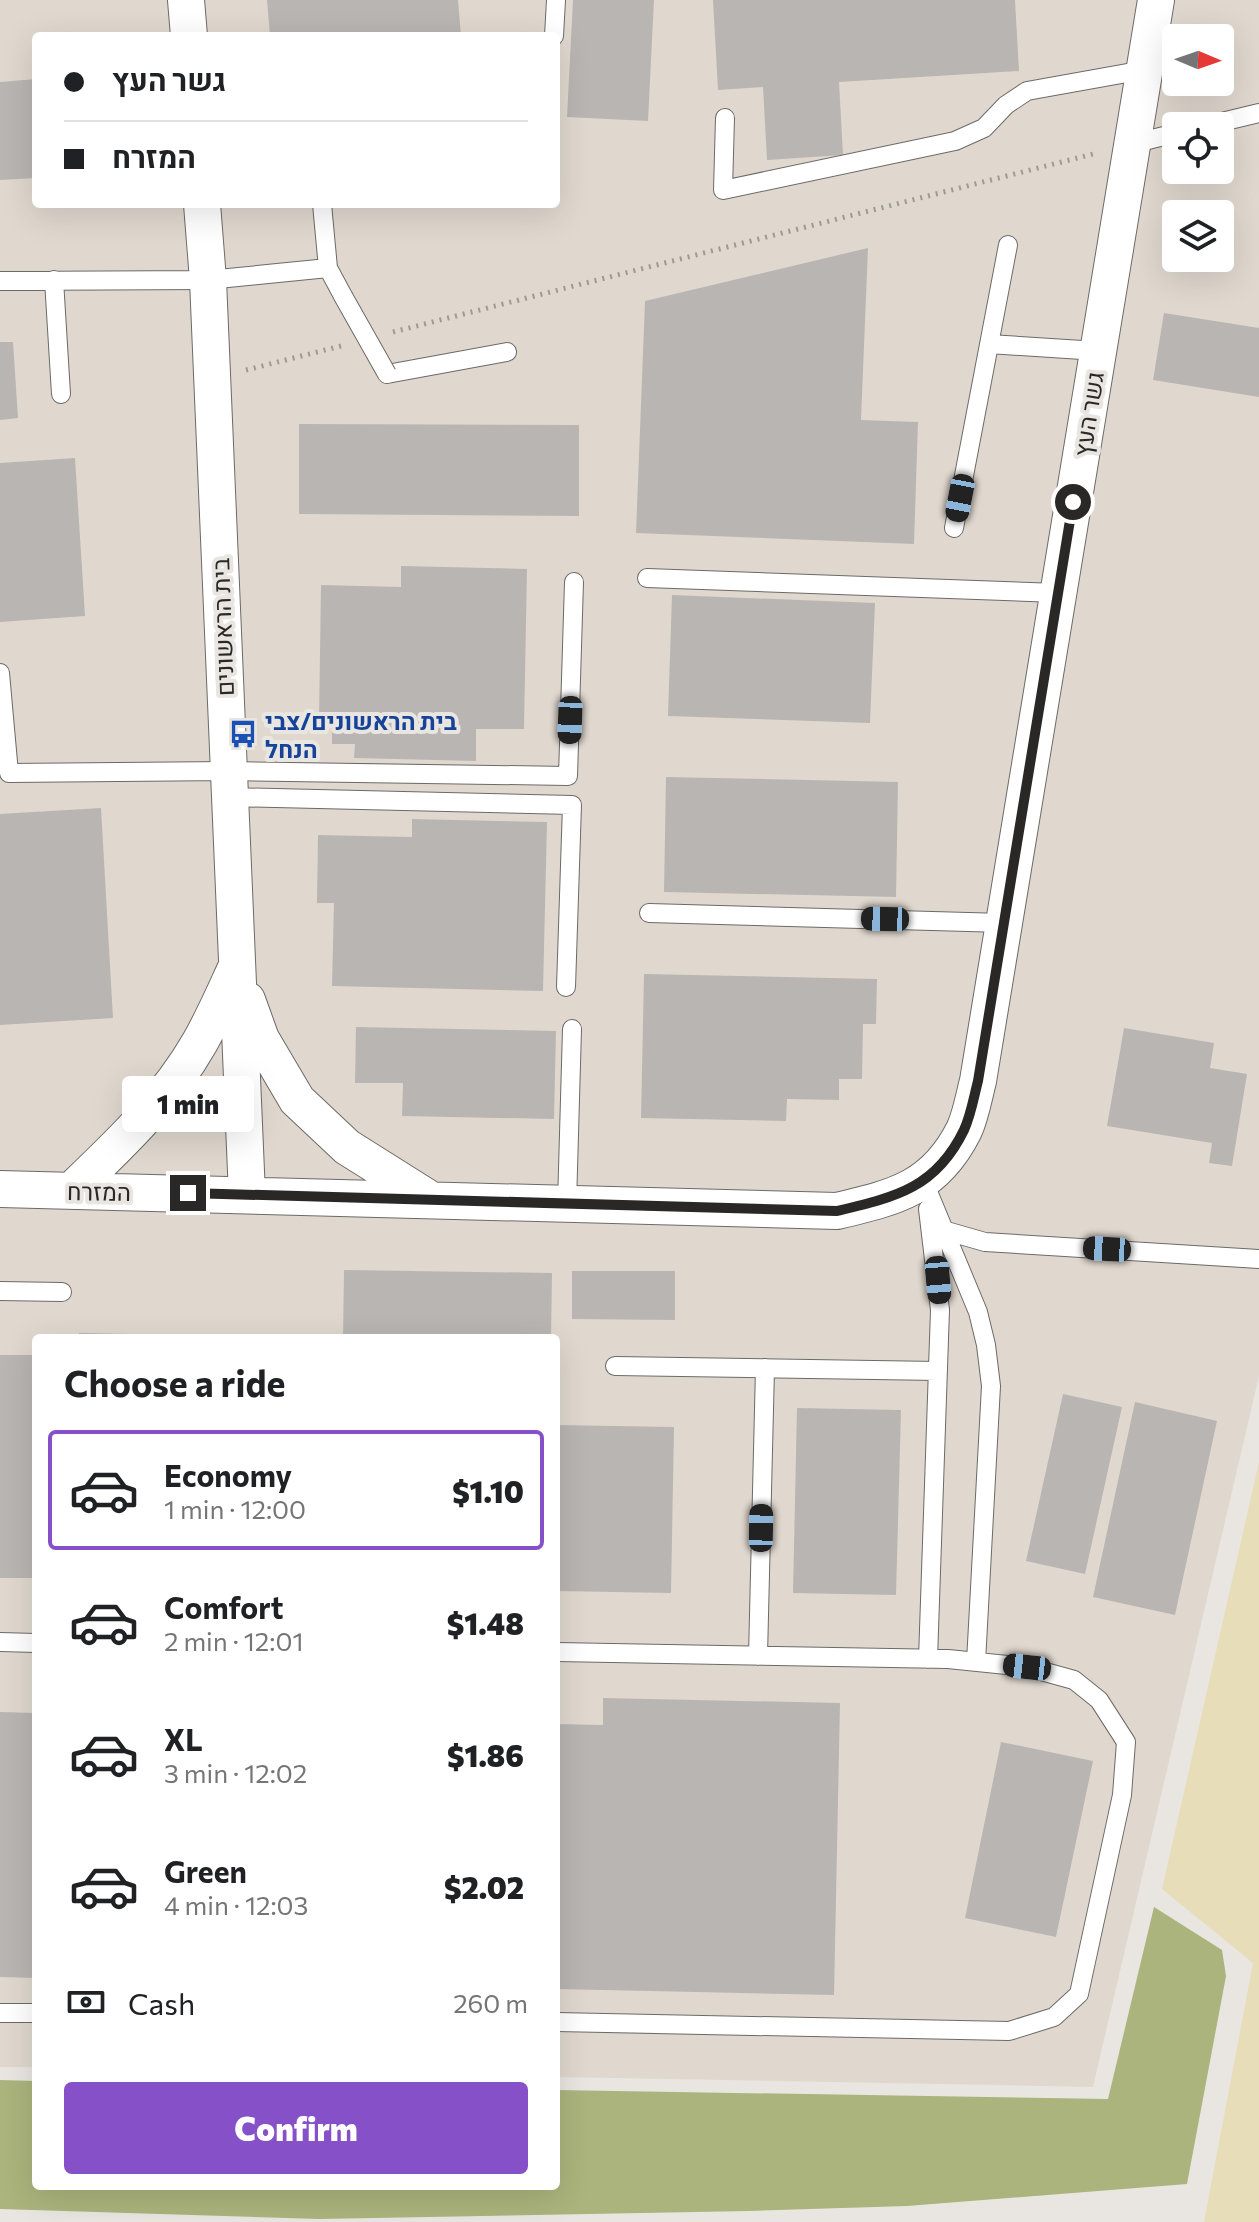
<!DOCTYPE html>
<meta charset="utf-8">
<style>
:root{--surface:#fff;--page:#f2f2f2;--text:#202124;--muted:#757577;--line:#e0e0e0;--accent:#8550c8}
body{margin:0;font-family:Commissioner,Heebo,sans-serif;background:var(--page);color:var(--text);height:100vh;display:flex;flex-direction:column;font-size:30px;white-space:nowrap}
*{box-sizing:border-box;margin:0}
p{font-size:26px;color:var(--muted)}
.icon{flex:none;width:44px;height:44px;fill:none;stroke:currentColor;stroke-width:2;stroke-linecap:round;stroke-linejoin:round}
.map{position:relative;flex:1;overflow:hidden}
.side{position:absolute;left:32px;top:1334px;width:528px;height:856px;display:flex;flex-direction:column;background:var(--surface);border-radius:8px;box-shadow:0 8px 32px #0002}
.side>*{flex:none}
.banner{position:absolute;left:32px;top:32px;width:528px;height:176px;border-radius:8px;box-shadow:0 8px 32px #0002;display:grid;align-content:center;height:176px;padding:0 32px;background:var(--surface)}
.needle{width:52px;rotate:92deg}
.fabs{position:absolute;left:1162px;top:24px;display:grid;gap:16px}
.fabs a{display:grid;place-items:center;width:72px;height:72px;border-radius:8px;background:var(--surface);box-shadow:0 8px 32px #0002;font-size:40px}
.end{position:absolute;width:36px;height:36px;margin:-18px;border:10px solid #292827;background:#fff;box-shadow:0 0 0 4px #fff}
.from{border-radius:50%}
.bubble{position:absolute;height:56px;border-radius:8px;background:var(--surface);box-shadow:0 8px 32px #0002;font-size:26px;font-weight:800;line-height:56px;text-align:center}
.car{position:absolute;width:24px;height:48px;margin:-24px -12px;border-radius:10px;box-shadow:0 0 6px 2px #0007;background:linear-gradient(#222 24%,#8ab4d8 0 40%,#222 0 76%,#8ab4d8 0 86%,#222 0)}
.banner b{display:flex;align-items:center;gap:28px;height:76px;font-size:30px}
.banner b+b{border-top:2px solid var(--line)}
.banner i{width:20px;height:20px;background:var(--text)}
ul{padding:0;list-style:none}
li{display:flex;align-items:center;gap:24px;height:120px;margin:0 16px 12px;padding:0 16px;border:4px solid transparent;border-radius:8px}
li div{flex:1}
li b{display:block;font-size:30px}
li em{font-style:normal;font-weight:800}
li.on{border-color:var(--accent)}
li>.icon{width:72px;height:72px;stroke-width:1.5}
h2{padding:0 32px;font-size:36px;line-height:96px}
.pay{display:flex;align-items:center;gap:20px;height:88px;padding:0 32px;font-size:30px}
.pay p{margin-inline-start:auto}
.primary-button{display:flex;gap:16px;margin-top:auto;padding:16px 32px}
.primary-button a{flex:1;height:92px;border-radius:8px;background:var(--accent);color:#fff;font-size:32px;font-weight:800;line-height:92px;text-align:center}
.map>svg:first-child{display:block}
.built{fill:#e0d8cf;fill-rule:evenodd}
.forest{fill:#abb47c}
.sand{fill:#e7ddb8}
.building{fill:#b9b5b3}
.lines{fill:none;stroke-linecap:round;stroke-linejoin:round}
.service-casing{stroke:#6c6a67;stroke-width:20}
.minor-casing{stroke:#6c6a67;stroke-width:38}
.path{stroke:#9c9a97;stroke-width:5;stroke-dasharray:2 6;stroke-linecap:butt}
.service{stroke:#fff;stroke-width:18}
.minor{stroke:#fff;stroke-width:36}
.service-bridge-casing{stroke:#6c6a67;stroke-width:20;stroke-linecap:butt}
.service-bridge{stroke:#fff;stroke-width:18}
.route{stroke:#292827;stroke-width:10}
.labels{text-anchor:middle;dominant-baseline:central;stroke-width:8;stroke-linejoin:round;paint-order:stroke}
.street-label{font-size:24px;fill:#292827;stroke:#e9e6e2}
.transit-label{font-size:24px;font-weight:bold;fill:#164399;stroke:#e9e6e2;text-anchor:start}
</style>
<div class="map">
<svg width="1259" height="2222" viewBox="0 0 1259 2222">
<rect width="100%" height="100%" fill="#e9e6e2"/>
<path class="built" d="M0,0H1259V1376L1093,2087L556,2077V1338H36V2067H0ZM36,36H556V204H36ZM1176,38H1220V82H1176ZM1176,126H1220V170H1176ZM1176,214H1220V258H1176Z"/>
<path class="forest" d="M1154,1907L1222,1950L1226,1976L1187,2184L907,2206L749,2211L319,2219L0,2209V2080L36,2081V2186H556V2090L1108,2099Z"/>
<path class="sand" d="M1259,1462V2222H1204L1253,1963L1162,1889Z"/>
<path class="building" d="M267,0H458L461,36H270Z
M573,0H654L648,121L567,117Z
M713,0H1015L1019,71L839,82L843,155L767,160L763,87L718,90Z
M36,79V178L0,180V82Z
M868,248L861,420L918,422L914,544L636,533L645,301Z
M1164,313L1259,328V397L1153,380Z
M0,342H13L18,418L0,420Z
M299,424L579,425V516L299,514Z
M75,458L85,616L0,622V463Z
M401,566L527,569L524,729H476V761L354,758L355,744H332V721H319L321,585L401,587Z
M672,595L875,603L870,723L668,716Z
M666,777L898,782L896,897L664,892Z
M101,808L113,1018L0,1025V814Z
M412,819L547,822L543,991L332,986L334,903H317L318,835L412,837Z
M644,974L877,979L876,1024H863L862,1079H839V1100L787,1099L786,1121L641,1118Z
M356,1027L556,1031L554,1119L402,1116L403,1083H355Z
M1124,1028L1214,1043L1210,1068L1247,1074L1232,1166L1209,1163L1212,1143L1107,1126Z
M344,1270L552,1273L551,1338H343Z
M572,1271H675V1320L572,1319Z
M79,1333L187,1335V1338H79Z
M0,1355H36V1578H0Z
M1063,1394L1122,1407L1085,1574L1026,1561Z
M1135,1402L1217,1421L1175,1615L1093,1597Z
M797,1408L901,1410L896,1595L793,1593Z
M556,1425L674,1427L671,1593L556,1591Z
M603,1698L840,1703L834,1995L556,1989V1724L603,1725Z
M0,1712L36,1713V1978L0,1977Z
M1001,1742L1093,1761L1056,1937L965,1918Z"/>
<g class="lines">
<defs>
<path id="service" d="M554,36L556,0
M725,118L723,190L955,141L984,128L1006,105L1027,91L1144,70
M1205,126L1259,113
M1132,144L1176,133
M322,204L328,268
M54,280L61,394
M0,281L208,280L328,268L343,296
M989,344L1098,351
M387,374L507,352
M954,528L1008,245
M647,578L1058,593
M0,673L9,773L228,771L568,776L574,582
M229,797L572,805L566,987
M649,913L1004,923
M924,1182L978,1312L986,1345L991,1386L976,1662
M567,1204L572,1029
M936,1228L985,1242L1259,1259
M0,1291L62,1292
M615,1366L938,1371
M0,1642L36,1643
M556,1652L948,1659L1027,1667L1074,1680L1099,1700L1126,1742L1122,1795L1079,1994L1054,2017L1009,2031L556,2022
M758,1656L765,1368
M928,1659L940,1310L928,1209
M0,2013H36"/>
<path id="minor" d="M186,0L189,36
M202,204L208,280L247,1195
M247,1000L261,1039L297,1100L347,1147L428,1198
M0,1189L837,1211C896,1197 935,1188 964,1130C971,1115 974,1096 978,1081L1156,0
M71,1191C119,1145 167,1100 200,1042C213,1019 224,994 235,970"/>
</defs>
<use href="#service" class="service-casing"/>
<use href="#minor" class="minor-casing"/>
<path class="path" d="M393,332L1097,153
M246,370L341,346"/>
<use href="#service" class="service"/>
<use href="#minor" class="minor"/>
<defs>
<path id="service-bridge" d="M343,296L387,374"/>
</defs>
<use href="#service-bridge" class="service-bridge-casing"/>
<use href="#service-bridge" class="service-bridge"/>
</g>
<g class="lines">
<path class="route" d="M188,1193L837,1211C896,1197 936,1188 964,1130C971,1115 974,1096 978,1081L1073,502"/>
</g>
<defs>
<symbol id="bus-bare" viewBox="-9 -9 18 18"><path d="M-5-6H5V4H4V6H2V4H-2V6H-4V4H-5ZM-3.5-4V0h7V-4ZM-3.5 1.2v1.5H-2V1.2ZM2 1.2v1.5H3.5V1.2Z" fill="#1a4fb4" stroke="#e9e6e2" stroke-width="2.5" paint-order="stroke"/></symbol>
</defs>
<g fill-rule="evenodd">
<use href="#bus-bare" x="223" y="714" width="40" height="40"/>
</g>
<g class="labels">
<g class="street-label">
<text transform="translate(1088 414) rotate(-81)">גשר העץ</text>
<text transform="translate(222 627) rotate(-92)">בית הראשונים</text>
<text transform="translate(99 1191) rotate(1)">המזרח</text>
</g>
<g class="transit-label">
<text x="265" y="720">בית הראשונים/צבי<tspan x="265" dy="28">הנחל</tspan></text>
</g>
</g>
</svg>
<div class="fabs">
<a><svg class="needle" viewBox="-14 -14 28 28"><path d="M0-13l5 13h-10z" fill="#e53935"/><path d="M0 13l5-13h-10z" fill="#757577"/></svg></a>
<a><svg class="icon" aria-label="locate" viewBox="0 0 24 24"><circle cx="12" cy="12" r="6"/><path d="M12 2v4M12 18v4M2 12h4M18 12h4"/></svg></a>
<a><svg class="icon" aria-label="layers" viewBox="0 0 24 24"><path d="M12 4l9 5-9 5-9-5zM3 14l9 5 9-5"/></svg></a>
</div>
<i class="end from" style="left:1073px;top:502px"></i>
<i class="end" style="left:188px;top:1193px"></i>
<div class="bubble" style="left:122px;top:1076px;width:132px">1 min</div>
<i class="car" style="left:960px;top:498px;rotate:191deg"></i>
<i class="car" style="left:570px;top:720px;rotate:182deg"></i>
<i class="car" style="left:885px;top:919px;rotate:271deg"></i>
<i class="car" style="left:1107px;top:1249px;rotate:273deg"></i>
<i class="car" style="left:938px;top:1280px;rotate:175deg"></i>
<i class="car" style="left:761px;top:1528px;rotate:1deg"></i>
<i class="car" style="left:1027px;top:1667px;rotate:276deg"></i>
<div class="banner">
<b><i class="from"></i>גשר העץ</b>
<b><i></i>המזרח</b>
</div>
<section class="side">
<h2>Choose a ride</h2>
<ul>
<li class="on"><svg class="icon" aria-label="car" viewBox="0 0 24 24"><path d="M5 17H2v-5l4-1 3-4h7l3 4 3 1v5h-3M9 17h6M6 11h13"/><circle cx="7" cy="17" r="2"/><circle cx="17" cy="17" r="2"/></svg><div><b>Economy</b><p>1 min · 12:00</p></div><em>$1.10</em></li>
<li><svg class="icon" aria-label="car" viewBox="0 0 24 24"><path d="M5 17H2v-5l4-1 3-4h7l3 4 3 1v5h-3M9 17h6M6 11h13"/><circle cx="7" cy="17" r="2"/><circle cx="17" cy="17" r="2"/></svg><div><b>Comfort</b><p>2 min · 12:01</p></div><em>$1.48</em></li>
<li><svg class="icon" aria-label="car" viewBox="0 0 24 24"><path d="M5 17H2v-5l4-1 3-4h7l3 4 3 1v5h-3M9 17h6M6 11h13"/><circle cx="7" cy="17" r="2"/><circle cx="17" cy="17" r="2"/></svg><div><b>XL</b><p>3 min · 12:02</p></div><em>$1.86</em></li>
<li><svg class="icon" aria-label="car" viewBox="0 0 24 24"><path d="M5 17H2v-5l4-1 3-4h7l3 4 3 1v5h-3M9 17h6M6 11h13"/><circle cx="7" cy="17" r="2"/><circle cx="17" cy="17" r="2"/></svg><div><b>Green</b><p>4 min · 12:03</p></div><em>$2.02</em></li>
</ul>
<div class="pay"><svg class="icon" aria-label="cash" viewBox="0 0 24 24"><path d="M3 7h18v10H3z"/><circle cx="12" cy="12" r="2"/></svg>Cash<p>260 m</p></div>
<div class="primary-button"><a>Confirm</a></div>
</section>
</div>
